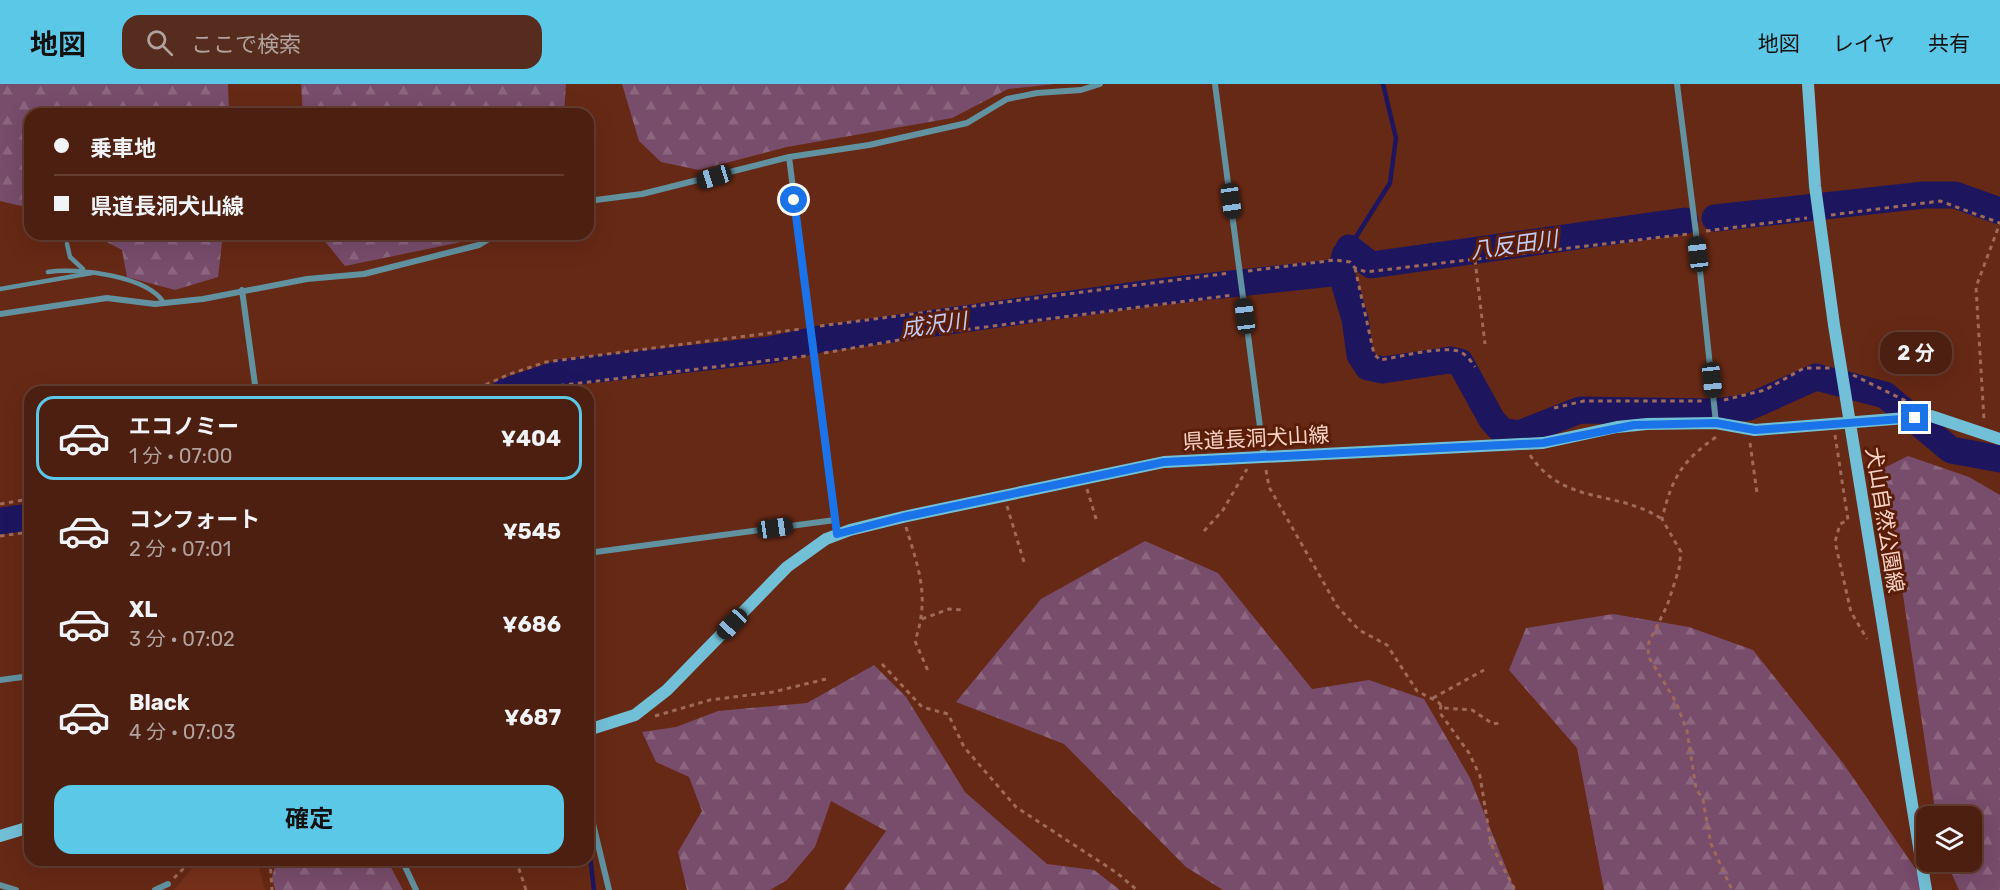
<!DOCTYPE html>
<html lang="ja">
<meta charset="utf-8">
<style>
:root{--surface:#4c1f10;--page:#562c1e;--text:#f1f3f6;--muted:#b2a29f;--line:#633d30;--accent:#5ac8e6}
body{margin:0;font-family:Rubik,"Noto Sans JP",sans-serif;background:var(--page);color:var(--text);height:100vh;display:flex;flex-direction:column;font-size:22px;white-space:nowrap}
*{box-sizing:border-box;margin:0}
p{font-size:20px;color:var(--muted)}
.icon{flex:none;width:33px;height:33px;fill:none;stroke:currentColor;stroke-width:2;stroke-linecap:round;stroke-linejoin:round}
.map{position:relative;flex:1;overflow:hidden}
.side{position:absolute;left:24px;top:302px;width:570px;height:480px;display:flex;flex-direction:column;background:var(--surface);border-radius:18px;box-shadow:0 6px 24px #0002,0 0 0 2px var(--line)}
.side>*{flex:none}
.banner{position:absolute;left:24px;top:24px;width:570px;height:132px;border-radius:18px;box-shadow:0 6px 24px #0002,0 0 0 2px var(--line);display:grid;align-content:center;height:132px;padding:0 30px;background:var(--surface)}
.tools{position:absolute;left:1916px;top:722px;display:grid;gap:12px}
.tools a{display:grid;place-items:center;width:66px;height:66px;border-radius:12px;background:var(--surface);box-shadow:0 6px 24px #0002,0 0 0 2px var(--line);font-size:30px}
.end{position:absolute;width:27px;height:27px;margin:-14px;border:8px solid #1a73e8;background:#fff;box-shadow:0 0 0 3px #fff}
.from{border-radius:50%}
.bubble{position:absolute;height:42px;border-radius:18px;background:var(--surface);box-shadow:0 6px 24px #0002,0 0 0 2px var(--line);font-size:20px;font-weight:700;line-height:42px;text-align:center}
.car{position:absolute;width:18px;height:36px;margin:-18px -9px;border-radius:8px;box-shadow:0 0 4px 2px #0007;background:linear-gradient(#222 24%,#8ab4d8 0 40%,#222 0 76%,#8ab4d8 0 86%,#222 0)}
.banner b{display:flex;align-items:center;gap:21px;height:57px;font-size:22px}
.banner b+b{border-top:2px solid var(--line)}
.banner i{width:15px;height:15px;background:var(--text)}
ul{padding:10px 0 0;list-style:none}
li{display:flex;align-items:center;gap:18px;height:84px;margin:0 12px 9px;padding:0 18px;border:3px solid transparent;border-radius:18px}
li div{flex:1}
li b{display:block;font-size:22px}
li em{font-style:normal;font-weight:700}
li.current{border-color:var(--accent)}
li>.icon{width:54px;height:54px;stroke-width:1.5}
.primary-button{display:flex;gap:12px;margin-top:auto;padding:12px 30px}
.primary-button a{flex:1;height:69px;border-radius:18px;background:var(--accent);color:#111;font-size:24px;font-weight:700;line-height:69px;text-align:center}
header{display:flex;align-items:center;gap:36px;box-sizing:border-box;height:84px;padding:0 30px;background:var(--accent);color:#111}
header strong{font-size:28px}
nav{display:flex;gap:33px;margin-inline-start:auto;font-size:21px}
.search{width:420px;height:54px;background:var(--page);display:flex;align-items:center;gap:15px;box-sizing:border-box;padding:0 21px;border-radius:18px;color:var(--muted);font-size:22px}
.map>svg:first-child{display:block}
.built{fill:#763019}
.forest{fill:url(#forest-firs)}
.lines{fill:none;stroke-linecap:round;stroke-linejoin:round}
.stream{stroke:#1d165f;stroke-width:4.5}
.river{stroke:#1d165f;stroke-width:27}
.path{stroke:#9e6a59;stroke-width:3;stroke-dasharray:4.5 4.5;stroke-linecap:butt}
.service{stroke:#6292a0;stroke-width:4.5}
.minor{stroke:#6292a0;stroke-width:6}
.secondary{stroke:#72c0d7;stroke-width:12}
.route{stroke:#1a73e8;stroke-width:8}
.labels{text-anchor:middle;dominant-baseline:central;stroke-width:6;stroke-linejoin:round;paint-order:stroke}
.street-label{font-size:21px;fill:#fad3c7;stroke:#5a1e08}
.water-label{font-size:22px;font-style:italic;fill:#c4caf6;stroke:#5a1e08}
</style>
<header>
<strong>地図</strong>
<div class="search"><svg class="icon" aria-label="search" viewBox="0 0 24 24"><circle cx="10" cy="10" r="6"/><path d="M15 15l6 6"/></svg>ここで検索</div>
<nav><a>地図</a><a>レイヤ</a><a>共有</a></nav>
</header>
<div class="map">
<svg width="2000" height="806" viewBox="0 0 2000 806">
<defs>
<pattern id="forest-firs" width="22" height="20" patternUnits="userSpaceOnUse" patternTransform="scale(1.5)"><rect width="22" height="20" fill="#784c6b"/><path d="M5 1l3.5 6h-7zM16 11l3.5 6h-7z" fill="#8c657f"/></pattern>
</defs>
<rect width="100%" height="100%" fill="#662915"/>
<path class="built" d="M199,776H257L265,806H174Z"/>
<path class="forest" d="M0,0H228L229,30H30V124L0,117Z
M301,0H566L564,30H303Z
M622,0H1055L1008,5L952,34L787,63L699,86L661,78L639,57Z
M92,150H223L218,193L175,206L127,193L122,166Z
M319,150H482L471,156L345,182Z
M1908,372L1969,393L2000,411V806H1959L1946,777H1971V732H1936L1884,384Z
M1145,457L1218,489L1312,605L1369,596L1424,615L1470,694L1515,806H1223L1186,783L1064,660L956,618L1041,515Z
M1613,530L1689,543L1753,566L1843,679L1930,806H1604L1577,664L1509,586L1526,544Z
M874,581L906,613L965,708L1047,780L1094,786L1120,806H844L886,747L831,717L815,763L787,796L770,806H687L678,768L702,727L689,693L656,678L642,648L676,643L718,627L807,619Z
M277,776H387L403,806H275L272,793Z"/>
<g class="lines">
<path class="stream" d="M1349,164L1390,99L1396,54L1383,0
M588,755L594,806"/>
<path class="river" d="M1715,134L1924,111H1955L2000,127
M1349,164L1371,181L1685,137
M1345,171L1341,188L1355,235L1360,271L1368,283L1383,286L1450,276L1460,278L1492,336L1502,347L1519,350L1580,326L1715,328L1749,323L1816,293L1885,311L1951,366L2000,375
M504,308L560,289L770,266L820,255L1157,208L1341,188L1349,164
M0,437L30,433"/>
<path class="path" d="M1831,131L1940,117L2000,139L1976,203L1984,336
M1706,147L1807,134
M1475,176L1485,260
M1355,184L1374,270L1380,276C1400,273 1438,262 1458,267C1465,269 1471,277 1475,283
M1248,187L1335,176L1350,178L1355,184L1366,188L1688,150
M820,242L1230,189
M824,269L939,249L1233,211
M1853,291L1912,320
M469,308L510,290L546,278L801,245
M534,308L547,303L806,272
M1724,316L1765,306L1804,284H1830
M1554,324L1584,317H1705
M1835,351L1848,436L1840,440L1835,458L1851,528L1867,555
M1716,353C1681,378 1672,394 1662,435L1681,468L1679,485L1667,522L1649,558L1648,572L1676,618L1687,647L1696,704L1703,716L1711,760L1732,806
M1750,359L1757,409
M1530,371C1564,422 1616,405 1662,435
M1266,386L1269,403L1337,522L1359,546L1387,561L1417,607L1438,618L1444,624L1472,626L1493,640L1499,639
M1087,405L1097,438
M0,420L30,415
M1007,422L1024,478
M906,443C919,486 930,513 915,557L928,587
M1204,447L1223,426L1247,385
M0,452L30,448
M922,535L949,525L963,526
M882,580L922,623L948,630L964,663L1016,723L1117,789L1137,806
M1433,614L1484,586
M1441,621L1440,629L1469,669L1480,692L1491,760L1515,806
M655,632L710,616L773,608L826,595
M270,776L272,806
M516,776L526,806
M174,794L192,776"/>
<path class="service" d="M67,160L70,173L83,185
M48,188C77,183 148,192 164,219
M0,205L92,189"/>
<path class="minor" d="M1215,0L1264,373
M1677,0L1696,149L1716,339
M789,73L837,450
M588,117L642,110L789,73L869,61L967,39L1007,15L1037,9L1081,6L1100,0
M242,206L256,308
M0,230L107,214L155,220L203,215L307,195L364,190L479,161L497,150
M588,469L835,436
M0,596L30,592
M588,719L609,806
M402,776L416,806
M0,801L16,806
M155,806L168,800"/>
<path class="secondary" d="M1808,0L1815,102L1834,241L1926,806
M588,646L635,631L667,606L787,483L826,455L850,446L903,433L1164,378L1543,359L1617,343L1647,340L1716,339L1755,346L1931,332L2000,355
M0,752L30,743"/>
</g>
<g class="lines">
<path class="route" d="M794,116L837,450L903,433L1164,378L1543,359L1634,341L1716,339L1755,346L1915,334"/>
</g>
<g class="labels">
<g class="street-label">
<text transform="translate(1256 354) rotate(-3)">県道長洞犬山線</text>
<text transform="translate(1885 436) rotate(81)">犬山自然公園線</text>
</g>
<g class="water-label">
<text transform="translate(1514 161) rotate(-8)">八反田川</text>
<text transform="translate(934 241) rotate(-8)">成沢川</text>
</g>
</g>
</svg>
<div class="tools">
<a><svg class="icon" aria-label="layers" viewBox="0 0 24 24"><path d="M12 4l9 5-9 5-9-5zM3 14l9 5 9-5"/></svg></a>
</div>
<i class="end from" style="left:794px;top:116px"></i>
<i class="end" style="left:1915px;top:334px"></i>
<div class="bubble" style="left:1880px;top:248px;width:72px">2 分</div>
<i class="car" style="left:714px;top:93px;rotate:253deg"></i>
<i class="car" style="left:1231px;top:117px;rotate:172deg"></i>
<i class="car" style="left:1698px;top:170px;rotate:353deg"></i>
<i class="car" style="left:1245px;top:232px;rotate:353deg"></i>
<i class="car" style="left:1712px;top:296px;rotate:174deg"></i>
<i class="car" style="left:775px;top:444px;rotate:82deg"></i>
<i class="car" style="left:732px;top:540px;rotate:223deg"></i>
<div class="banner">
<b><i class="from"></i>乗車地</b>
<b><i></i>県道長洞犬山線</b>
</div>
<section class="side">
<ul>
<li class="current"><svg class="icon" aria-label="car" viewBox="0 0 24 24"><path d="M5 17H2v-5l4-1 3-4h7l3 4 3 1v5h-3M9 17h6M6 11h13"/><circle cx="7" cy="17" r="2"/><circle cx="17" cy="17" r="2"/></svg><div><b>エコノミー</b><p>1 分 · 07:00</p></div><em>¥404</em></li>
<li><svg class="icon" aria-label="car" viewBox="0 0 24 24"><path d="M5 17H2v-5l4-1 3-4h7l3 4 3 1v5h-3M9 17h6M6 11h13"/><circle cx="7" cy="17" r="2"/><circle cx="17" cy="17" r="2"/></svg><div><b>コンフォート</b><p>2 分 · 07:01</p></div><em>¥545</em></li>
<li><svg class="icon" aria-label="car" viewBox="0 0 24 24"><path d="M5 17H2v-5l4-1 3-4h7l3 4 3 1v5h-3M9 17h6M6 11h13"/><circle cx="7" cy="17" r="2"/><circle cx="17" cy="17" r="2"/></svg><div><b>XL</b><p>3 分 · 07:02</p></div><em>¥686</em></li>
<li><svg class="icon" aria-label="car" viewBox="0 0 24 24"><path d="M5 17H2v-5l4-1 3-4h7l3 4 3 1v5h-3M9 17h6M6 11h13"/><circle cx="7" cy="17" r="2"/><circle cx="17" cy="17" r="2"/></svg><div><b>Black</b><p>4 分 · 07:03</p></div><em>¥687</em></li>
</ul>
<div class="primary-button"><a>確定</a></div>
</section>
</div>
